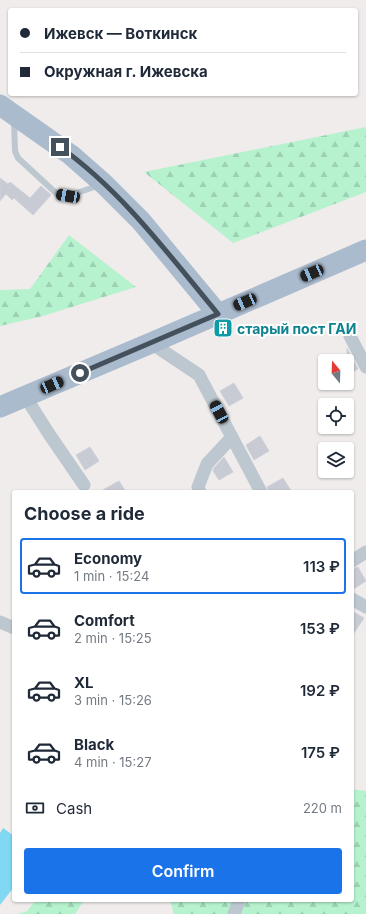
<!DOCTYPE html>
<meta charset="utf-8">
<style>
:root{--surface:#fff;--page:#f6f6f7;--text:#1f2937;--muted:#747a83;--line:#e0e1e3;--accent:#1a73e8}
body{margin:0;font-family:Inter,sans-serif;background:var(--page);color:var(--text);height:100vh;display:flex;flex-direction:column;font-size:15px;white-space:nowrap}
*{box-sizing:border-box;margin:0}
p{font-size:13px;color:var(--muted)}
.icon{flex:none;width:22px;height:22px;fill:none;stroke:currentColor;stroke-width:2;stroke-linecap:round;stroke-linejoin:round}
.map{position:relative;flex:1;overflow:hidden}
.details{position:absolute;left:12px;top:490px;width:342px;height:412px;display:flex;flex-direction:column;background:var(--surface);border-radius:4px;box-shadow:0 1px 3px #0004}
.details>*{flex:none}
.top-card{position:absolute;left:8px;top:8px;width:350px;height:88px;border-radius:4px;box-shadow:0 1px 3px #0004;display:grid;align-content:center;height:88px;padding:0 12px;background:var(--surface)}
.needle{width:26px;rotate:341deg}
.controls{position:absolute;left:318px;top:354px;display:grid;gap:8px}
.controls a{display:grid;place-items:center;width:36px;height:36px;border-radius:4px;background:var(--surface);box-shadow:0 1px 3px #0004;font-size:20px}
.end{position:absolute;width:18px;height:18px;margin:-9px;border:5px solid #44505b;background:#fff;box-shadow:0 0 0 2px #fff}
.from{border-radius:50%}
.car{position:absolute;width:12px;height:24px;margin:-12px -6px;border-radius:5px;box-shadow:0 0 3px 1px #0007;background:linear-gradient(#222 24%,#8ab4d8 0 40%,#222 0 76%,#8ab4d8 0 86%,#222 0)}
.top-card b{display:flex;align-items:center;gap:14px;height:38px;font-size:15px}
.top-card b+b{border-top:1px solid var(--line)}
.top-card i{width:10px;height:10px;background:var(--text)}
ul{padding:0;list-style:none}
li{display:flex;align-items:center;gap:12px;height:56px;margin:0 8px 6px;padding:0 4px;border:2px solid transparent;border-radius:4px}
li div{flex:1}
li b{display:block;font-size:15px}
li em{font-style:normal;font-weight:600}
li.selected{border-color:var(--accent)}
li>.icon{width:36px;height:36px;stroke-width:1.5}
h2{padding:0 12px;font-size:18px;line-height:48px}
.pay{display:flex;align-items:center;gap:10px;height:44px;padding:0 12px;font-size:15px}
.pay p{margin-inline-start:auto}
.action{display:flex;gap:8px;margin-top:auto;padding:8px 12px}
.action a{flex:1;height:46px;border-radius:4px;background:var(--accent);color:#fff;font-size:16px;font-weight:600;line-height:46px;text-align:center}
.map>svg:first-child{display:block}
.forest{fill:url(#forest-firs)}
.water{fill:#80d8f2}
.building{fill:#c8cbd3;stroke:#d0d2d9}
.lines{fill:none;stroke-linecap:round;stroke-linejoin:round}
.service{stroke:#bcc7d0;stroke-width:6}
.minor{stroke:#bcc7d0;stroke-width:13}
.primary{stroke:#aabbce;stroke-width:21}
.route{stroke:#44505b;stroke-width:5}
.labels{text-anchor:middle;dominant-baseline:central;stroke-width:4;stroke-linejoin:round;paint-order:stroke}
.culture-label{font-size:14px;font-weight:bold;fill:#0d838f;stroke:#fff;text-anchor:start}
</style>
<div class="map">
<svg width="366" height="914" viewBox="0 0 366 914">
<defs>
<pattern id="forest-firs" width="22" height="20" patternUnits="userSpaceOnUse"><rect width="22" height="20" fill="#b6f2ce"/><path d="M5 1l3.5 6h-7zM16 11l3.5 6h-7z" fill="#9ed1b3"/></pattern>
</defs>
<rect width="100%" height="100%" fill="#f0ecec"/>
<path class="forest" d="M366,127V192L233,243L144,172Z
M69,235L136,287L43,316L0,326V290L30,289Z
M352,789L366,791V914H174L170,900H352Z
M36,900H84L75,914H17L27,911Z"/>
<path class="water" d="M3,828L14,836V887L0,905V833Z"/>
<path class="building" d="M0,178L8,184L10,182L30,198L41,186L51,195L33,215L14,198L12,200L6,194L0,201Z
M229,322L233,332L219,338L215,328Z
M347,348L358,369L347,376Z
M234,383L243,398L229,406L220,391Z
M260,436L269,451L254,460L246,445Z
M90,447L99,461L85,470L76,455Z
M224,457L233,472L219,480L213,471L214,468Z
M283,478L292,492H269L267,487Z
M119,481L126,492H99Z
M358,567L366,581L352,590V569Z
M352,611L364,618L352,636Z"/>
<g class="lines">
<path class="service" d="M14,121L15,151L18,158L57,194L68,196L100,185"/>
<path class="minor" d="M350,336L366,367
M151,343L199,375L261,492
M25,396L49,434L84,485
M200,492L198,487L207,464L232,437
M352,561L366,552
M352,599L366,607
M0,622L14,628
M234,914L239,900"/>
<path class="primary" d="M0,105L71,155L104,184L141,221L218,314
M0,407L151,343L366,250"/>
</g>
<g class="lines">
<path class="route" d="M60,147C122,191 169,255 218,314L80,373"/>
</g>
<defs>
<symbol id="building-square" viewBox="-11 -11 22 22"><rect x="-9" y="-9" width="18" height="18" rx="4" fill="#0f9aa8" stroke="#fff"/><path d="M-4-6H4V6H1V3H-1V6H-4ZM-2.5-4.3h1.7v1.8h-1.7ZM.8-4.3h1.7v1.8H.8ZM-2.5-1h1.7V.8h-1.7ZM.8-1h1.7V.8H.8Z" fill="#fff"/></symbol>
</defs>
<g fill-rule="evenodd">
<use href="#building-square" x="212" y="317" width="22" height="22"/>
</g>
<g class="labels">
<g class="culture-label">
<text x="237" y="328">старый пост ГАИ</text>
</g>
</g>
</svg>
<div class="controls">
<a><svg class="needle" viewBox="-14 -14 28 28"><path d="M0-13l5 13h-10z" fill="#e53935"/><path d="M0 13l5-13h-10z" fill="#747a83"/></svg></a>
<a><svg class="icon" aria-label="locate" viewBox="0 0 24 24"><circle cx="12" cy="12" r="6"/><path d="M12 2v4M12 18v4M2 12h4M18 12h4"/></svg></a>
<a><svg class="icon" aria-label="layers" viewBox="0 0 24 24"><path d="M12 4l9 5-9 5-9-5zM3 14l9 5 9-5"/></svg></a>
</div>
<i class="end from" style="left:80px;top:373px"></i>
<i class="end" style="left:60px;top:147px"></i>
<i class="car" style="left:68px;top:196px;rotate:280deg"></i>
<i class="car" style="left:312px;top:273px;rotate:247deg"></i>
<i class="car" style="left:245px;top:302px;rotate:247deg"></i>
<i class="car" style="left:52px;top:385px;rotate:67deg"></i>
<i class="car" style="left:219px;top:412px;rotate:332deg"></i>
<div class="top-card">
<b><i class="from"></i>Ижевск — Воткинск</b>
<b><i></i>Окружная г. Ижевска</b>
</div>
<section class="details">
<h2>Choose a ride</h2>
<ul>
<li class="selected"><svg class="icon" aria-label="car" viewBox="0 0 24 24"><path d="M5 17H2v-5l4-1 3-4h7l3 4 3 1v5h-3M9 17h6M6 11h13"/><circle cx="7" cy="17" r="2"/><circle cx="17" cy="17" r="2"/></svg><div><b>Economy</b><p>1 min · 15:24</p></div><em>113 ₽</em></li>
<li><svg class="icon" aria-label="car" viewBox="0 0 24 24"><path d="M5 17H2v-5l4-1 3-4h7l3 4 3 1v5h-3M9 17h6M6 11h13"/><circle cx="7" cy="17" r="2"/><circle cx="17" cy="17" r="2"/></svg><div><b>Comfort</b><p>2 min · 15:25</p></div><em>153 ₽</em></li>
<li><svg class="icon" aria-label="car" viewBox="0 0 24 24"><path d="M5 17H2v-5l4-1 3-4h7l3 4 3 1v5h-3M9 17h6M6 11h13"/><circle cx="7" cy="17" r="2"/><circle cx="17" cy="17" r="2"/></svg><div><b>XL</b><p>3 min · 15:26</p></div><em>192 ₽</em></li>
<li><svg class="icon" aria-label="car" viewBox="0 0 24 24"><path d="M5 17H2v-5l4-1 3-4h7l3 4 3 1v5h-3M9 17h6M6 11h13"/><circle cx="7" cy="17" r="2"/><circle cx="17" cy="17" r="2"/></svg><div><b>Black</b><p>4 min · 15:27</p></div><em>175 ₽</em></li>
</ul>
<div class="pay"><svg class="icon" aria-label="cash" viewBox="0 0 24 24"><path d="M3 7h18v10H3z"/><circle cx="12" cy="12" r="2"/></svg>Cash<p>220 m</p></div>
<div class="action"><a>Confirm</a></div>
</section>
</div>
